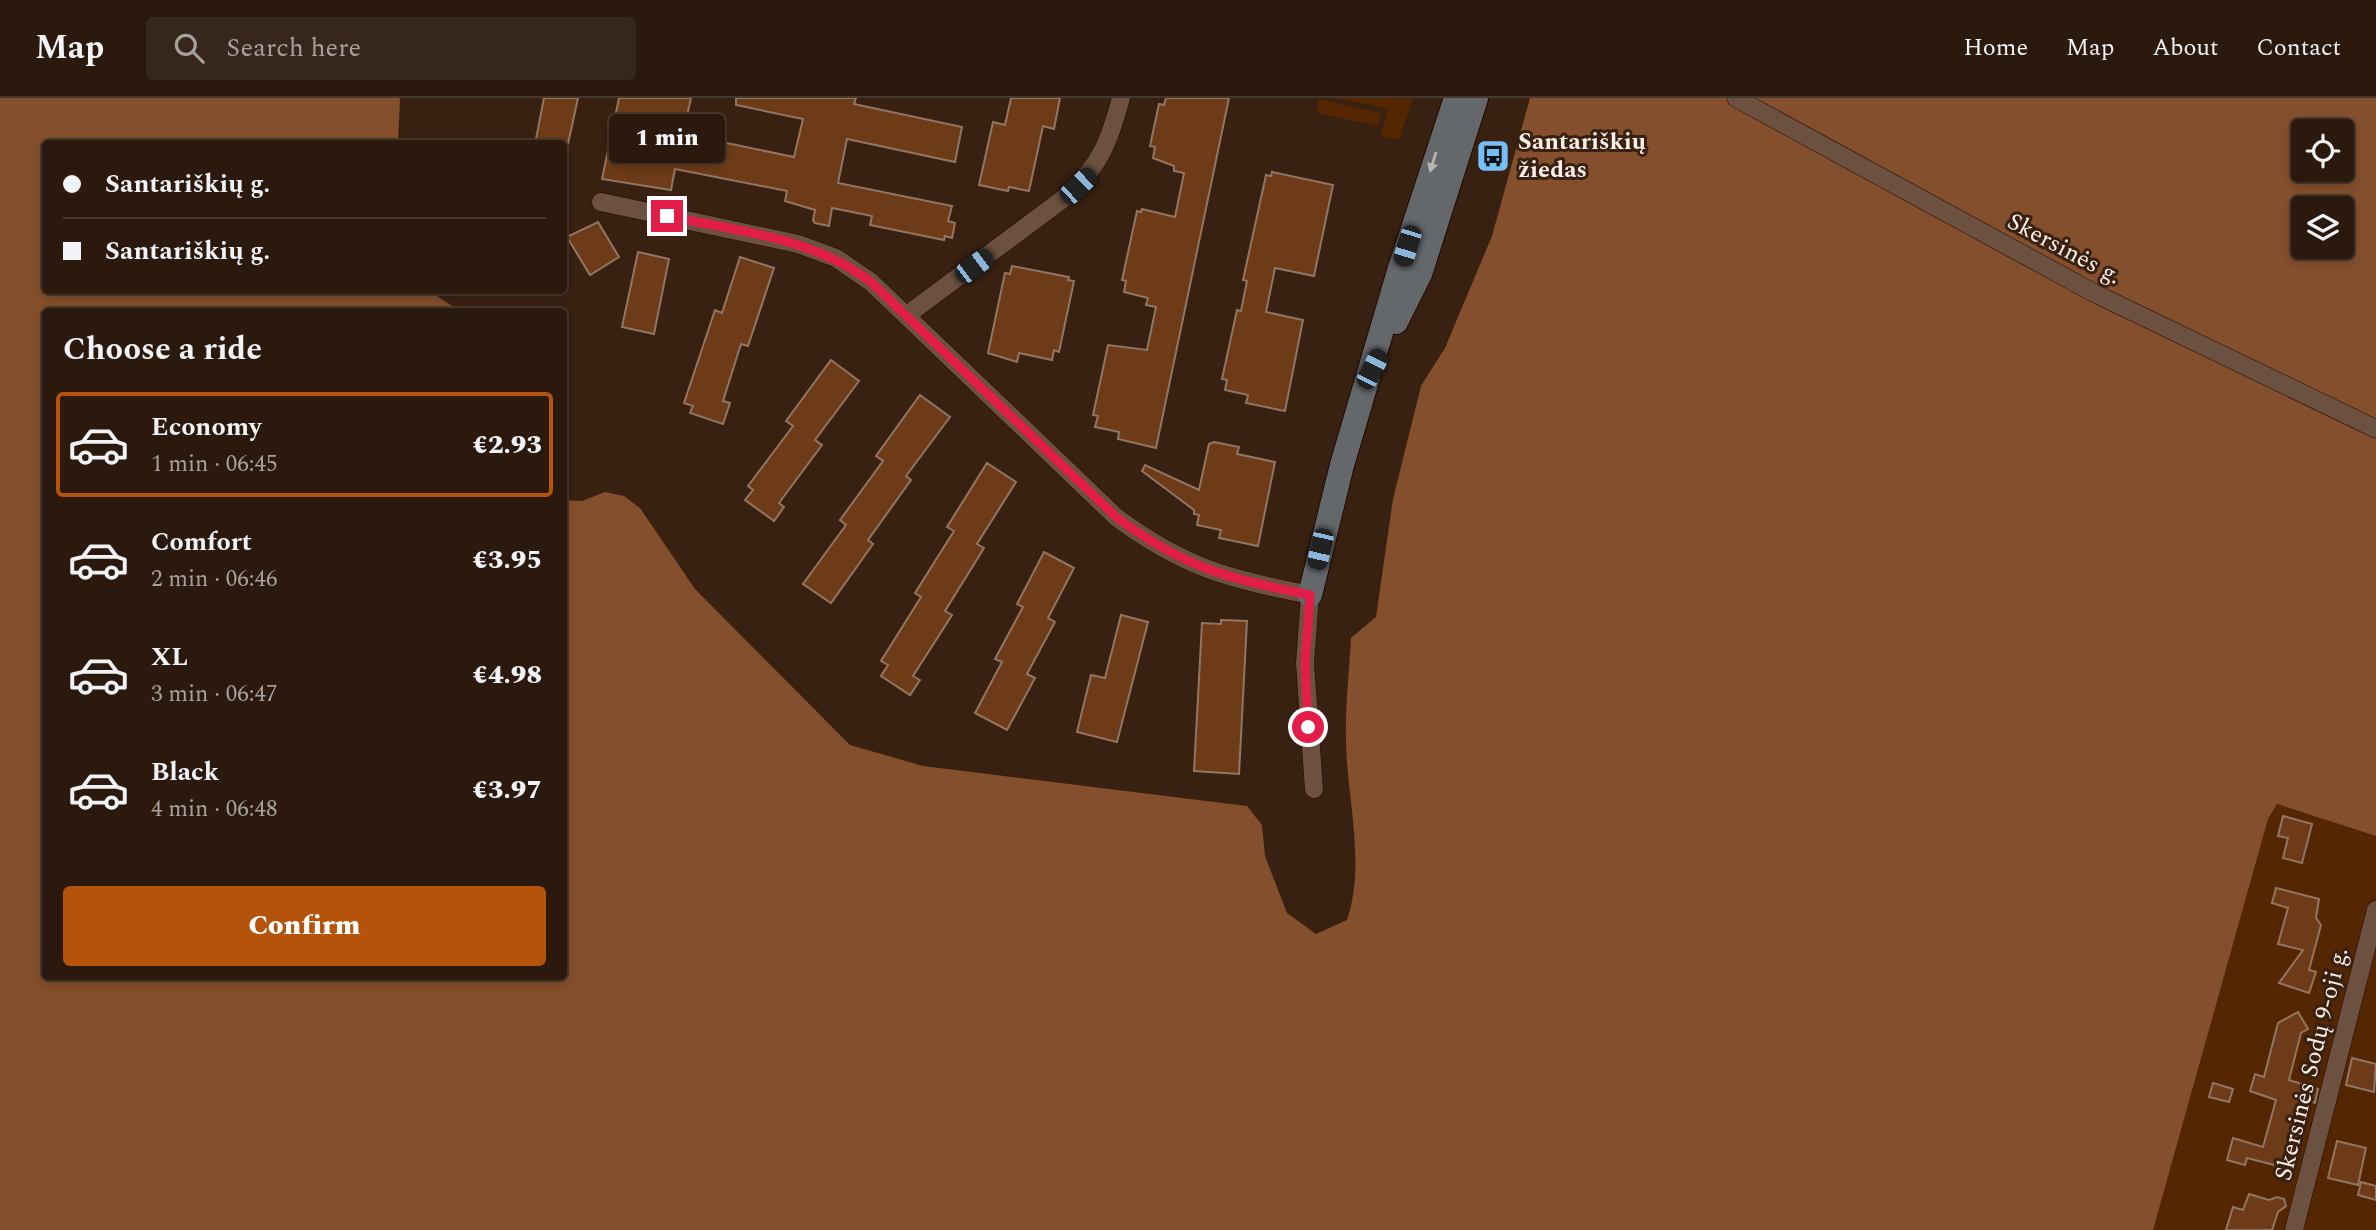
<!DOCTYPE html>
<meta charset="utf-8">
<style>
:root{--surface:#2b190d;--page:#37261b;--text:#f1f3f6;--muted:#a6a09d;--line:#47382e;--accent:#b45309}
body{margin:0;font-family:Spectral,serif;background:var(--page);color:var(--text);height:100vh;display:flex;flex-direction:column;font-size:26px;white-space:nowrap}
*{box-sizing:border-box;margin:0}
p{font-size:23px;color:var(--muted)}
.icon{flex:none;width:38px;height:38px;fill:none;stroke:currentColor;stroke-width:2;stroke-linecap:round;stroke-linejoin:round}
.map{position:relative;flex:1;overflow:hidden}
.details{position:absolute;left:42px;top:210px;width:525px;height:672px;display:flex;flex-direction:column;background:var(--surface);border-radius:7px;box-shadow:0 4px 10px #0003,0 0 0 2px var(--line)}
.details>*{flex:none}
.guide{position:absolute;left:42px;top:42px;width:525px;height:154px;border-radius:7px;box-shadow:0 4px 10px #0003,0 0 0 2px var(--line);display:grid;align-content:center;height:154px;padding:0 21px;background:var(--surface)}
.buttons{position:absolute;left:2291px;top:21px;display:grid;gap:14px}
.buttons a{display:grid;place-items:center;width:63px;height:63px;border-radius:7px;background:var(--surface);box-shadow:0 4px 10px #0003,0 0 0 2px var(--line);font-size:35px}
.end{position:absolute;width:32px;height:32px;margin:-16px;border:9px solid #e11d48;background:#fff;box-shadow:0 0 0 4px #fff}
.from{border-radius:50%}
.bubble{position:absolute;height:49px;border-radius:7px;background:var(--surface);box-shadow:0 4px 10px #0003,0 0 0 2px var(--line);font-size:23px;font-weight:800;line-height:49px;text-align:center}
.car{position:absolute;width:21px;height:42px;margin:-21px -10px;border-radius:9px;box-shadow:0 0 5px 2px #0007;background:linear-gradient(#222 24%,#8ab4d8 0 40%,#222 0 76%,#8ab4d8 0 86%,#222 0)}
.guide b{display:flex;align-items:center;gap:24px;height:66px;font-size:26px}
.guide b+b{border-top:2px solid var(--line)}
.guide i{width:18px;height:18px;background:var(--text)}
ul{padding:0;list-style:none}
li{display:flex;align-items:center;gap:21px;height:105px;margin:0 14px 10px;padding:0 7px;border:4px solid transparent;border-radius:7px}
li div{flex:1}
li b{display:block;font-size:26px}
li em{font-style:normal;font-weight:800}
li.active{border-color:var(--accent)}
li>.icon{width:63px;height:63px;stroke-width:1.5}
h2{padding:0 21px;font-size:32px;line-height:84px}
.cta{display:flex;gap:14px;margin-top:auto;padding:14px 21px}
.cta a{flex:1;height:80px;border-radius:7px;background:var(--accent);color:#fff;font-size:28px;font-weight:800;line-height:80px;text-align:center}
header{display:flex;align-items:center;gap:42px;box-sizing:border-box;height:98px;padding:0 35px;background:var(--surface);border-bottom:2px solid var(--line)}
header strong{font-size:33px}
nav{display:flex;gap:38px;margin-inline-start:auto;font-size:24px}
.search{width:490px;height:63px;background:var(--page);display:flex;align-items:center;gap:18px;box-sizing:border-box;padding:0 24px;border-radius:7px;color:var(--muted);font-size:26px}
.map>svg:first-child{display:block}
.green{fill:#542601}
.forest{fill:#834f2c;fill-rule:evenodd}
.building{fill:#6d3b17;stroke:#927563;stroke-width:2}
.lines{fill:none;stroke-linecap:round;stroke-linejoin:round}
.minor-casing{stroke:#1f0a00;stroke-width:19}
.secondary-casing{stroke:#1f0a00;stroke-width:26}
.minor{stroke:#6c5140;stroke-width:18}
.secondary{stroke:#64686b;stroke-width:24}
.oneway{fill:#b9b3b0}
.route{stroke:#e11d48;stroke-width:9}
.labels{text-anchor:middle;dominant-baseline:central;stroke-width:6;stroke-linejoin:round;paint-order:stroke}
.poi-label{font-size:24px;font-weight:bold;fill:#fef0e8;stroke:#392111;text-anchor:start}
.street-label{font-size:24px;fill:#fef0e8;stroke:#392111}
</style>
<header>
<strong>Map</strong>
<div class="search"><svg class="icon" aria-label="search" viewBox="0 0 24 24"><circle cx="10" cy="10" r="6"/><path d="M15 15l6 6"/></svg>Search here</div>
<nav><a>Home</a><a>Map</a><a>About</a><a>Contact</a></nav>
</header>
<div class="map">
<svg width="2376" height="1132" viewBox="0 0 2376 1132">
<rect width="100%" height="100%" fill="#392111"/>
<path class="green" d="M1336,0H1413L1399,42L1381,38L1388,11Z
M1319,1L1381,15L1378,28L1316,15Z
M2277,706L2376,738V1132H2153L2268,721Z"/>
<path class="forest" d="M0,0H400L398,45L46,46V192L429,193L460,213L46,214V878H564V402L582,403L605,394L624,398L640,410L695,491L850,647L923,668L1247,708L1262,727L1265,758L1287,815L1316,836L1347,822C1366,765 1347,702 1346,644C1345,610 1349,575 1351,540L1376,519L1393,401L1421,288L1445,250L1492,138L1530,0H2376V738L2277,706L2268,721L2153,1132H0ZM2303,33H2342V72H2303ZM2303,110H2342V149H2303Z"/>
<path class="building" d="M544,0H578L568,46H535Z
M619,0H691L683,36L794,59L803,21L736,7V0H856L854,6L962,29L955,64L847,41L838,85L952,108L948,123L955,125L952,140L945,138L944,142L870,127L872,118L832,110L829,128L815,125L813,122L815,112L785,103L787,93L675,71L671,92L602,81Z
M1011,0H1060L1054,31L1043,28L1029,93L1009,89L1008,93L979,87L993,24L1005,27Z
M1166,0H1229L1156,350L1118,341L1119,334L1095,329L1098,318L1093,317L1108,247L1147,252L1156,209L1146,207L1148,200L1124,194L1126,183L1122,182L1137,113L1141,114L1142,111L1175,119L1184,75L1174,73V68L1153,60L1155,49L1150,48L1159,6L1164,7Z
M1272,74L1333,87L1314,178L1275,170L1266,214L1303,222L1285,313L1246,305L1248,297L1225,292L1227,282L1222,281L1237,212L1241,213L1247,183L1243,182L1266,77L1271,78Z
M598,124L619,159L590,177L567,139Z
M638,154L669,161L654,236L622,229Z
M740,159L774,170L748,248L741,246L723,303L730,305L723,326L690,315L693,308L684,305L715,212L722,215Z
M1012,168L1069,179L1068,182L1074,183L1059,254L1054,252L1052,262L1019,255L1017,264L988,255L1005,175L1010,176Z
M831,262L859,283L815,342L822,347L779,405L784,409L774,423L745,402L753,392L748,388L793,328L786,323Z
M920,297L950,319L906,378L911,382L868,442L873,446L831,505L803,486L846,427L840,422L883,363L876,358Z
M1214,344L1239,349L1237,356L1275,364L1258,448L1219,440L1221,432L1197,427L1199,417L1194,416V412L1142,373L1145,367L1199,392L1209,346Z
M987,365L1016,384L977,446L984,450L945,513L952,517L913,578L920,582L910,597L881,578L888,567L881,563L921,499L915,495L954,433L947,429Z
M1044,454L1074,470L1048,520L1055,524L1027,576L1035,580L1007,632L975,615L1002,564L995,561L1023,509L1017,506Z
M1121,517L1148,524L1117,644L1077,634L1091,577L1105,580Z
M1221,522L1247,523L1239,676L1194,673L1202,525L1221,526Z
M2283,718L2312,726L2302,765L2283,760L2288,740L2278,738Z
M2276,790L2319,801L2316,820L2321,827L2309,872L2316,874L2309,895L2279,885L2303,852L2278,846L2288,810L2272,805Z
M2298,914L2308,931L2301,935L2289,982L2318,991L2315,1005L2307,1002L2286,1070L2247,1060L2245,1067L2227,1062L2233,1040L2263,1049L2276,1002L2250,993L2255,976L2264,979L2278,925Z
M2352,960L2376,966L2374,994L2346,987Z
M2213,985L2233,991L2229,1004L2209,999Z
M2337,1043L2366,1050L2358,1087L2328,1080Z
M2361,1084L2376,1088V1102L2358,1097Z
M2249,1096L2269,1102L2277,1099L2284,1101L2286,1108L2278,1114L2272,1132H2226L2233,1109L2243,1112Z"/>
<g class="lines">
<defs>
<path id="minor" d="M1736,0L2094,195L2376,331
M601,104L798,146L836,160L871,184L1116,419C1183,469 1228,481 1310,497L1305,565L1314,691
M907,217L1067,98C1101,66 1109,44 1121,0
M2294,1132L2376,812"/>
<path id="secondary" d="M1396,224L1420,176L1476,0
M1310,497L1342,367L1400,170L1456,0"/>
</defs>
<use href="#minor" class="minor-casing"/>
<use href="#secondary" class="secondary-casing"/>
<use href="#minor" class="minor"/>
<use href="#secondary" class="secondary"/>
</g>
<defs><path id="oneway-solid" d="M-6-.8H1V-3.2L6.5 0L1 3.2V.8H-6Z" transform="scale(1.75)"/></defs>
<use class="oneway" href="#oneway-solid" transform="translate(1433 64) rotate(107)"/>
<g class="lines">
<path class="route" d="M667,118C737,133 812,139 871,184L1116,419C1183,469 1228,481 1310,497L1305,565L1308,629"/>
</g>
<defs>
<symbol id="bus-square" viewBox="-11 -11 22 22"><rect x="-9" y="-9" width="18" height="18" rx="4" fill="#74c0f6" stroke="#392111"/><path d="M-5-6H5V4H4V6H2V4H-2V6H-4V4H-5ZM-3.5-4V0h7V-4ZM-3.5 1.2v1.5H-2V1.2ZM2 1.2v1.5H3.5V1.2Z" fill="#111"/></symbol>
</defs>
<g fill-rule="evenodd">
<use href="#bus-square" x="1474" y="39" width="38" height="38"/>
</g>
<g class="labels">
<g class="poi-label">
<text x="1518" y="44">Santariškių<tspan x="1518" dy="28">žiedas</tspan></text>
</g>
<g class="street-label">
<text transform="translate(2064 151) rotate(28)">Skersinės g.</text>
<text transform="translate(2312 966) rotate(-76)">Skersinės Sodų 9-oji g.</text>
</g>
</g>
</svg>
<div class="buttons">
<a><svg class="icon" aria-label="locate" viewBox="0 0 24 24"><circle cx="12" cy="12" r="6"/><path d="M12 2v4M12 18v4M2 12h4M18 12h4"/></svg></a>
<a><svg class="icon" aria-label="layers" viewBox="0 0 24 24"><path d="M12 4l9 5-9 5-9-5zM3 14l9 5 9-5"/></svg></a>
</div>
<i class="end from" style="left:1308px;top:629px"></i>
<i class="end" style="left:667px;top:118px"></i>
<div class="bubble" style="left:609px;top:16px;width:116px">1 min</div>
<i class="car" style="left:1078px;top:88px;rotate:46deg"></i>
<i class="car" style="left:1407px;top:148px;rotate:197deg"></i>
<i class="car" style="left:974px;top:168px;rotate:53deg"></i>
<i class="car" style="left:1372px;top:271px;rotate:27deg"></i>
<i class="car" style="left:1320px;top:451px;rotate:193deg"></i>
<div class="guide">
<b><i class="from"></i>Santariškių g.</b>
<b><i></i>Santariškių g.</b>
</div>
<section class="details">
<h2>Choose a ride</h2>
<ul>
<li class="active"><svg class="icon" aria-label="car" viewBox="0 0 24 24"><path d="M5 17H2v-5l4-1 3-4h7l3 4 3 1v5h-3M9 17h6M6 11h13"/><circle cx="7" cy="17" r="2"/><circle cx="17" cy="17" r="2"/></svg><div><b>Economy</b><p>1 min · 06:45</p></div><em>€2.93</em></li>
<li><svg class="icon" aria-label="car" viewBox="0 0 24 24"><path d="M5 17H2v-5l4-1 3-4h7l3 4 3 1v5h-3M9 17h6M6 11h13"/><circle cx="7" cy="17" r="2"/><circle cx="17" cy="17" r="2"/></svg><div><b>Comfort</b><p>2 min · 06:46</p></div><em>€3.95</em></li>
<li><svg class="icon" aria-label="car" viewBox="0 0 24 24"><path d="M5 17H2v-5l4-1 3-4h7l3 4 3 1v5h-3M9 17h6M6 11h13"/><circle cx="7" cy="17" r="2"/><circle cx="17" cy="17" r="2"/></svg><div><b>XL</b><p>3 min · 06:47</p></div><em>€4.98</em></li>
<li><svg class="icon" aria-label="car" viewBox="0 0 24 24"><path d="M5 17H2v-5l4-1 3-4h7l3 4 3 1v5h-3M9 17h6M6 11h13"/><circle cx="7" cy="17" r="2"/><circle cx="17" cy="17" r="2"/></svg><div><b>Black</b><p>4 min · 06:48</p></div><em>€3.97</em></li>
</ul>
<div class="cta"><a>Confirm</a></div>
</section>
</div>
